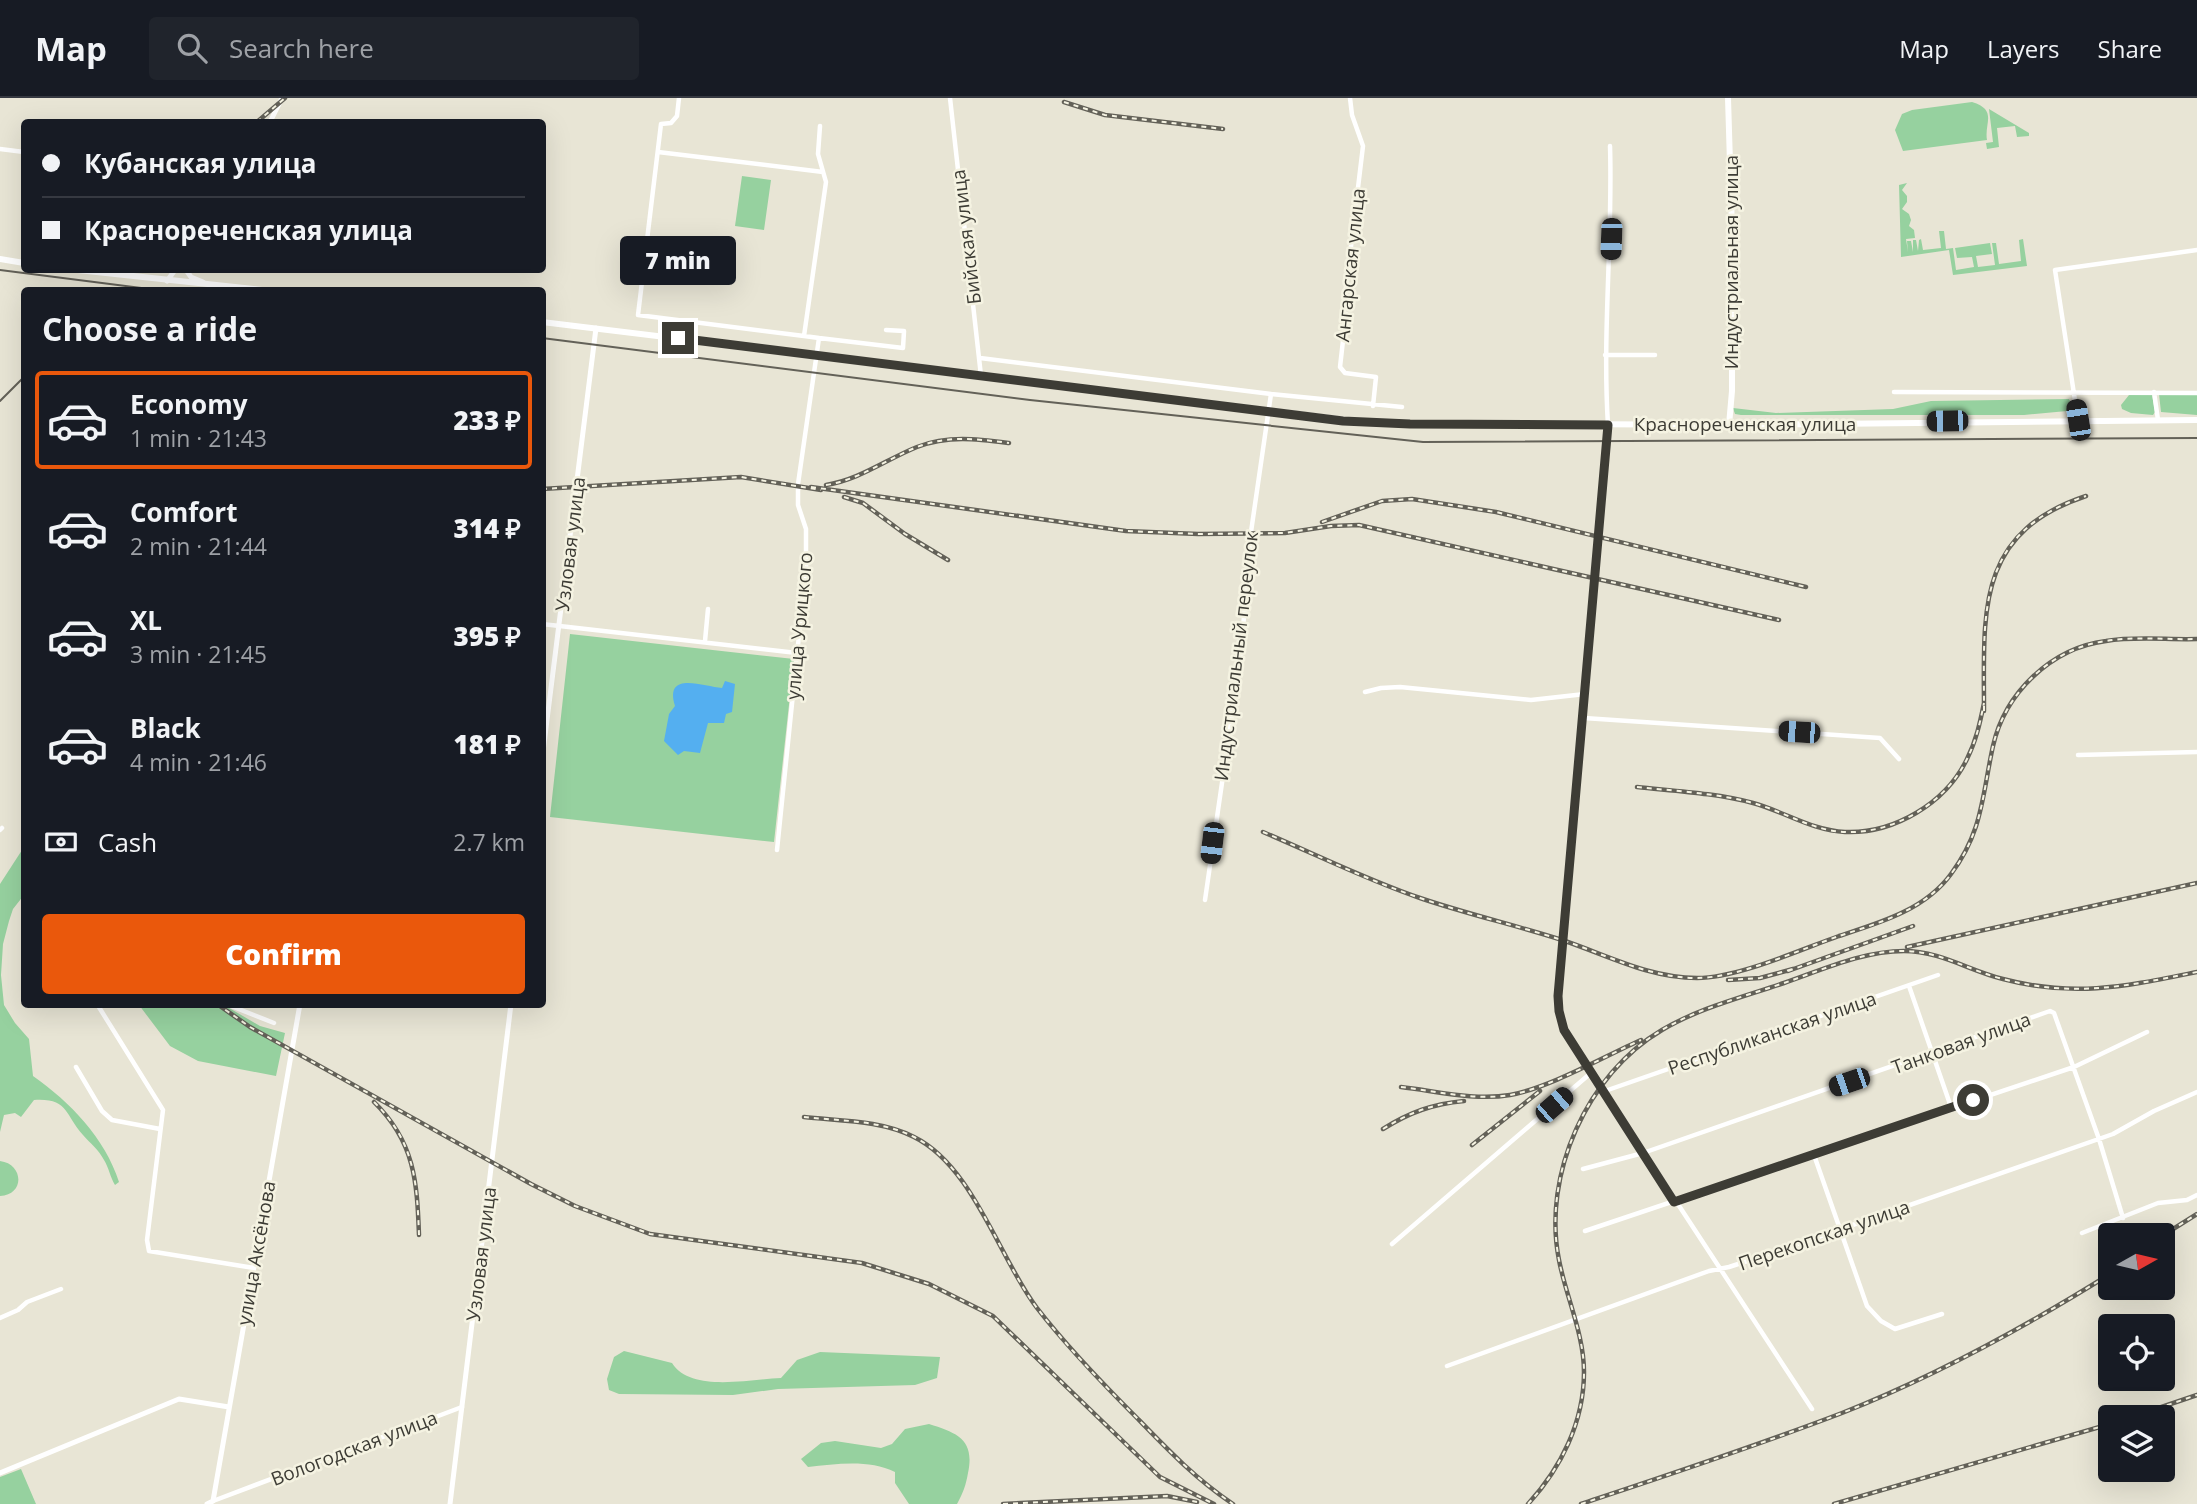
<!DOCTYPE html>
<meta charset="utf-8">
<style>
:root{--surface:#171b24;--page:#20242c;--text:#f1f3f6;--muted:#9ea1a6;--line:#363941;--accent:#ea580c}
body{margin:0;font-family:"Open Sans",sans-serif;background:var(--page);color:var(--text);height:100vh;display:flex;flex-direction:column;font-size:26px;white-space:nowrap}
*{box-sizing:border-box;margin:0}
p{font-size:23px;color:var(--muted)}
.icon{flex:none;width:38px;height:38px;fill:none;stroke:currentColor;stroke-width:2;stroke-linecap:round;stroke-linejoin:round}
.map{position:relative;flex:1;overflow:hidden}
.panel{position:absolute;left:21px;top:189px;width:525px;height:721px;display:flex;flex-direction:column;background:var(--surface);border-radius:7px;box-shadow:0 7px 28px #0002}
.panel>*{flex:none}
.top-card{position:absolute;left:21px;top:21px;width:525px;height:154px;border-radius:7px;box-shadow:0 7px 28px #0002;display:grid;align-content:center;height:154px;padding:0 21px;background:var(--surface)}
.needle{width:46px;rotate:82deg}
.fabs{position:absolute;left:2098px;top:1125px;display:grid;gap:14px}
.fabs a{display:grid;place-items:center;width:77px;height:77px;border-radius:7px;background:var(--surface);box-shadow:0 7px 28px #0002;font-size:35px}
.end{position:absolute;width:32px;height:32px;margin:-16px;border:9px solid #3d3c35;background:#fff;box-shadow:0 0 0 4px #fff}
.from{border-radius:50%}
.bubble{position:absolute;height:49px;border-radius:7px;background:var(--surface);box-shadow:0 7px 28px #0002;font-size:23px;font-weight:800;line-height:49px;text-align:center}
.car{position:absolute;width:21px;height:42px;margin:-21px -10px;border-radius:9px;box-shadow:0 0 5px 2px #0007;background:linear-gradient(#222 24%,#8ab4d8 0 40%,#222 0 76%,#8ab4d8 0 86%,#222 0)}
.top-card b{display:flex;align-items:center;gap:24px;height:66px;font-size:26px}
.top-card b+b{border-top:2px solid var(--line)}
.top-card i{width:18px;height:18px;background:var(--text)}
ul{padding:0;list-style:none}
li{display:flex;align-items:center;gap:21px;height:98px;margin:0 14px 10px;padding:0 7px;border:4px solid transparent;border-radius:7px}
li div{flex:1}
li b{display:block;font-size:26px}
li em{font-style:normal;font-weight:800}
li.selected{border-color:var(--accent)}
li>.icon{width:63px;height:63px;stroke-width:1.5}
h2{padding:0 21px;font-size:32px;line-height:84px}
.pay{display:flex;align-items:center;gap:18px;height:77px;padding:0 21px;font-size:26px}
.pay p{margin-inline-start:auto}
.button{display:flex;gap:14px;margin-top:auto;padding:14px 21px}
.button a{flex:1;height:80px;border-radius:7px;background:var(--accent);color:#fff;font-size:28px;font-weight:800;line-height:80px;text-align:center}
header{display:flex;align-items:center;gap:42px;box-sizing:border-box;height:98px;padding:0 35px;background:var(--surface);border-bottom:2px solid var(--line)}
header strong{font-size:33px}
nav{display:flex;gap:38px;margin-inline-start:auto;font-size:24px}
.search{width:490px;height:63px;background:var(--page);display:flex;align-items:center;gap:18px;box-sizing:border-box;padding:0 24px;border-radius:7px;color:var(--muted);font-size:26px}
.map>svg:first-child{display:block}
.green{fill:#96d19f}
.water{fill:#54aff0}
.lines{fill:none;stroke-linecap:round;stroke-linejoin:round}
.minor{stroke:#fff;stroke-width:4.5}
.tertiary{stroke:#fff;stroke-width:5}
.secondary{stroke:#fff;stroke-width:6}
.primary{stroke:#fff;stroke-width:6}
.tram{stroke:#636158;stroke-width:2}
.rail-casing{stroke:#636158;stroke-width:4.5}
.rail{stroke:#f5f3e2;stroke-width:2;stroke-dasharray:5;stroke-linecap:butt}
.route{stroke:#3d3c35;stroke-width:9}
.labels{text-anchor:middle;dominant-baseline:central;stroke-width:5;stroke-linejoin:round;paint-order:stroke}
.street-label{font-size:19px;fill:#3d3c35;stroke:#f5f3e2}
</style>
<header>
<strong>Map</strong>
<div class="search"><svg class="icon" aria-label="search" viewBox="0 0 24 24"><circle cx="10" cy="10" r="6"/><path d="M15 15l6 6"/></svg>Search here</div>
<nav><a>Map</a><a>Layers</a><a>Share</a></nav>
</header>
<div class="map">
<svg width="2197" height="1406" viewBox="0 0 2197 1406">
<rect width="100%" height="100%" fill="#e8e5d5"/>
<path class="green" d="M1972,4C1998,12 1984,25 1987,42L1903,53L1895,32L1902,16L1912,12Z
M1989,11L2029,35V38L2017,39L2015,28L1997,30L1999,49L1987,51L1986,45L1993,44Z
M742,78L771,82L764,132L735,128Z
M1907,85L1902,92L1907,98V104L1902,111L1909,116L1911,122L1909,128L1914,132L1915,140L1906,141L1908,154L1907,143H1911L1913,154V142H1916L1918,153L1919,142L1921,141L1923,152L1941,150L1939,133H1944L1946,151L1953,150L1956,172L1974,169L1972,159L1957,160L1955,150L1990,145L1992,156L1976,158L1978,169L1995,167L1992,145H1996L1999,166L2021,163L2019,142L2023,141L2027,168L1953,177L1949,152L1901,159L1899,87Z
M2197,295V317L2161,314L2159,296Z
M2152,296L2155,314L2153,317L2131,315L2122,311L2121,307L2129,297Z
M2069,301L2072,307L2067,313L2024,317H1741L1735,316L1733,310L1776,315L1893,311L1931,303Z
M570,536L794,561L774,744L550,719Z
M24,749V797L13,811L9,823L3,846L1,877L4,907L15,925L29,941L33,978C70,1004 105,1040 119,1084L115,1087C110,1079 109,1070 104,1062C99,1052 90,1045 83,1037C64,1016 69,1000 34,1002L21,1019L15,1015L4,1017L0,1034V786Z
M139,907H224L260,928L285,935L276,978L198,963L170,948Z
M0,1063C24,1066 25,1097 0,1098Z
M624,1253L672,1265C691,1295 749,1281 781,1280L797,1262L820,1254L940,1259L937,1280L915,1287L778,1291L733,1297L619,1296L609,1292L607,1281L614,1259Z
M929,1326C958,1335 975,1342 968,1375C966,1387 963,1395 957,1406H909L895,1385V1374C869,1361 836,1366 808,1369L801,1361L821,1345L835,1343L881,1350L892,1346L905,1331Z
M21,1371L36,1406H0V1379Z"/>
<path class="water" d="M725,583L735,586L732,614L726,616L724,625H708L700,655L684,653L678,657L664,643L669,616L675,608C664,572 704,589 722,590Z"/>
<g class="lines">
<path class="minor" d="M679,0L677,18L671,25L661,26L638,217L804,238
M950,0L981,278
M1350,0L1352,17L1363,48L1343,215L1346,216L1340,269L1345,275L1376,279L1373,308
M0,51L24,54
M658,54L823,74
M819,240L903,250L904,233L886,232
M1605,257H1655
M980,260L1271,296L1402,309
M1894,294L2197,295
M2154,294L2158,322
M2078,322L2055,172L2197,152
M1608,327C1602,234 1613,141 1610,48
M542,526L797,555
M705,543L708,511
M1365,594L1381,590L1400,589L1531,602L1585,596
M1584,620L1880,640L1899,661
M2078,657L2197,654
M0,732L2,730
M777,752L806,469V431L798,407V386L819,240L804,238L826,84L818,56L820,28
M1205,802L1241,554L1251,434L1271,296
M1562,853L1559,913L1564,932L1812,1311
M1909,888L1951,1009
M97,906L163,1012L147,1142L149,1153L254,1170
M226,906L274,925
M76,969L102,1013L112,1022L160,1031
M1605,993L1938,877
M1814,1057L1867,1208L1881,1223L1895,1231L1942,1216
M1583,1071L1643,1055L2050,913L2054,915L2099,1041L2123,1120
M1585,1133L2074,969L2147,934
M2082,1135L2158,1105L2187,1102L2197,1097
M1392,1146L1592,974
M0,1220L18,1212L27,1204L61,1191
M1447,1268L1709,1173L1729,1169L1784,1151L2113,1036L2154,1013L2197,994
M213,1403L462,1309"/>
<path class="tertiary" d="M270,24L282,0
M186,172L191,179L203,184
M167,183L175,172
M542,662L596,230
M1562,853L1608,327
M0,1375L179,1301L229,1309
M207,1406L213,1403L300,906
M450,1406L511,906"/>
<path class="secondary" d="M1728,0L1732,131V293L1729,327"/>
<path class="primary" d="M0,161L24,165
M78,172L262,192
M542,224L1370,325L1729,327L2197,322"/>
<path class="tram" d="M0,172L157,192
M542,240L1030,302L1423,344L2197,340
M0,303L24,279"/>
<defs>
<path id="rail" d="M1064,4L1105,17L1223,31
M257,24L285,0
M826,387C859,382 887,361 917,349C948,337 978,341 1009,345
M811,389L1126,433L1198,436L1285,435L1331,428L1359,427L1779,522
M542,391L741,379L821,392
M844,399L863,405L905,436L948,462
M1322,424L1382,403L1412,401L1496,414L1806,489
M1984,613C1984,514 1975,435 2086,398
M1637,689C1675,693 1716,695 1753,705C1783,713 1813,733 1845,734C1894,736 1946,705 1967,661C1976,643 1980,625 1984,605
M1263,734C1315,756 1367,782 1420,800C1467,816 1515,827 1562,842C1607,857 1649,880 1697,880C1738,880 1799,852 1839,838C1879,825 1925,812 1951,776C1983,733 1982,698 1993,648C2005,595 2051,550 2106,543C2135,538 2168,542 2197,541
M1907,849L2197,785
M1788,873L1913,828
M1728,882L1760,880L1793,871
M217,906L250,929L531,1086L575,1108L650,1136L862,1165L929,1186L993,1218L1160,1379L1214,1406
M1401,989C1436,993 1475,1003 1510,997C1549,990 1603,959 1641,942
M374,1004C415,1044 417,1084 419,1137
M804,1019C840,1023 881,1022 914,1039C973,1068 999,1160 1037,1210C1068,1250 1103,1286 1138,1321C1169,1353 1196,1381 1233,1406
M1383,1031C1410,1014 1433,1006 1464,1003
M1472,1047L1540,993
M2162,1138L2197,1116
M2129,1320L2197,1297
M1003,1406L1167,1398L1197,1404
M1528,1406C1561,1370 1584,1324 1584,1274C1584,1236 1566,1199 1559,1162C1542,1077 1587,976 1662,932C1699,910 1743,899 1784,885C1822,872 1863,853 1904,853C1940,853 1970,873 2003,881C2075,900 2127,888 2197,874
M1581,1406C1668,1377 1756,1348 1842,1315C1936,1278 2025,1229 2110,1176
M1834,1406L2110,1326"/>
</defs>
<use href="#rail" class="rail-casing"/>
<use href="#rail" class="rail"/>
</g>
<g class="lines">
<path class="route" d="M678,240L1343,323L1410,326L1608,327L1558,898L1559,913L1564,932L1674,1104L1973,1002"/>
</g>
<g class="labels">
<g class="street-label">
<text transform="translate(966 139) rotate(-97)">Бийская улица</text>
<text transform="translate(1731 164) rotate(-90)">Индустриальная улица</text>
<text transform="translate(1350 167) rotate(-84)">Ангарская улица</text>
<text x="1745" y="326">Краснореченская улица</text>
<text transform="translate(570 446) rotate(-83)">Узловая улица</text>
<text transform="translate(799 528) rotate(-85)">улица Урицкого</text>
<text transform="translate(1236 558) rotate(-83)">Индустриальный переулок</text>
<text transform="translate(1772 935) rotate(-19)">Республиканская улица</text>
<text transform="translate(1961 945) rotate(-20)">Танковая улица</text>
<text transform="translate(1824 1137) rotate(-19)">Перекопская улица</text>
<text transform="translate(256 1155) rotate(-80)">улица Аксёнова</text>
<text transform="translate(481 1156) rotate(-83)">Узловая улица</text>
<text transform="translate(354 1350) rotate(-21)">Вологодская улица</text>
</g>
</g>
</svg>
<div class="fabs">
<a><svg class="needle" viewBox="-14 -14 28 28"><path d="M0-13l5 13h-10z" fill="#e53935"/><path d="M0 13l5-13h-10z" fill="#9ea1a6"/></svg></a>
<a><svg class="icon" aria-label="locate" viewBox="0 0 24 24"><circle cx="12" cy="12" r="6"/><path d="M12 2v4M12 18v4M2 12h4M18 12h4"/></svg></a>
<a><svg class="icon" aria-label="layers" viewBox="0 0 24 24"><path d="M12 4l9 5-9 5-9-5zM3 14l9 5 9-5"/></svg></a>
</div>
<i class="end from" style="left:1973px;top:1002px"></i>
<i class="end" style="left:678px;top:240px"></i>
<div class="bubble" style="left:620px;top:138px;width:116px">7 min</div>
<i class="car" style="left:1611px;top:141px;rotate:182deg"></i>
<i class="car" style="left:2078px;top:322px;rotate:351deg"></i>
<i class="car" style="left:1947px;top:323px;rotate:269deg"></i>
<i class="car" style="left:1799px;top:634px;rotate:274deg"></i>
<i class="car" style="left:1212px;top:745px;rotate:187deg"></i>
<i class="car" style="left:1849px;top:984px;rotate:251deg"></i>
<i class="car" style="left:1554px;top:1007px;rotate:49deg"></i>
<div class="top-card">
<b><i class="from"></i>Кубанская улица</b>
<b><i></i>Краснореченская улица</b>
</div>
<section class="panel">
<h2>Choose a ride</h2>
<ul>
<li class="selected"><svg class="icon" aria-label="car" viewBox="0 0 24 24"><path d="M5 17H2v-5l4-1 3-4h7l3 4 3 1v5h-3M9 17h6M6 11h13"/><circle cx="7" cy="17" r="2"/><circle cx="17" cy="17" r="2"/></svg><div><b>Economy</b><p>1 min · 21:43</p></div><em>233 ₽</em></li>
<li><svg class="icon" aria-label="car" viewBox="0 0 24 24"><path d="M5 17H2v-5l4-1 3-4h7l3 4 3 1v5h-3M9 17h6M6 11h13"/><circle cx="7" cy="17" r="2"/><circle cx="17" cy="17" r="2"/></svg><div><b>Comfort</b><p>2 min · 21:44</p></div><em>314 ₽</em></li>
<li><svg class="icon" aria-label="car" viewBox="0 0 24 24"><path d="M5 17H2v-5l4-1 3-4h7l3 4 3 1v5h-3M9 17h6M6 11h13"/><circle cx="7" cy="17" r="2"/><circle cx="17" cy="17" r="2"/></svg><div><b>XL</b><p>3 min · 21:45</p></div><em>395 ₽</em></li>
<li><svg class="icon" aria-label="car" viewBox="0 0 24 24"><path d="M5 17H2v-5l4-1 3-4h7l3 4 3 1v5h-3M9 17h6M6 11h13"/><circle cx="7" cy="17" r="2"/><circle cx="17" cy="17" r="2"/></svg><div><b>Black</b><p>4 min · 21:46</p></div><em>181 ₽</em></li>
</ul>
<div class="pay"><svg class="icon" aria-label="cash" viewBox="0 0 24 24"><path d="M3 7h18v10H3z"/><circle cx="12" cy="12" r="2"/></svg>Cash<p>2.7 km</p></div>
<div class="button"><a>Confirm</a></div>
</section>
</div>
